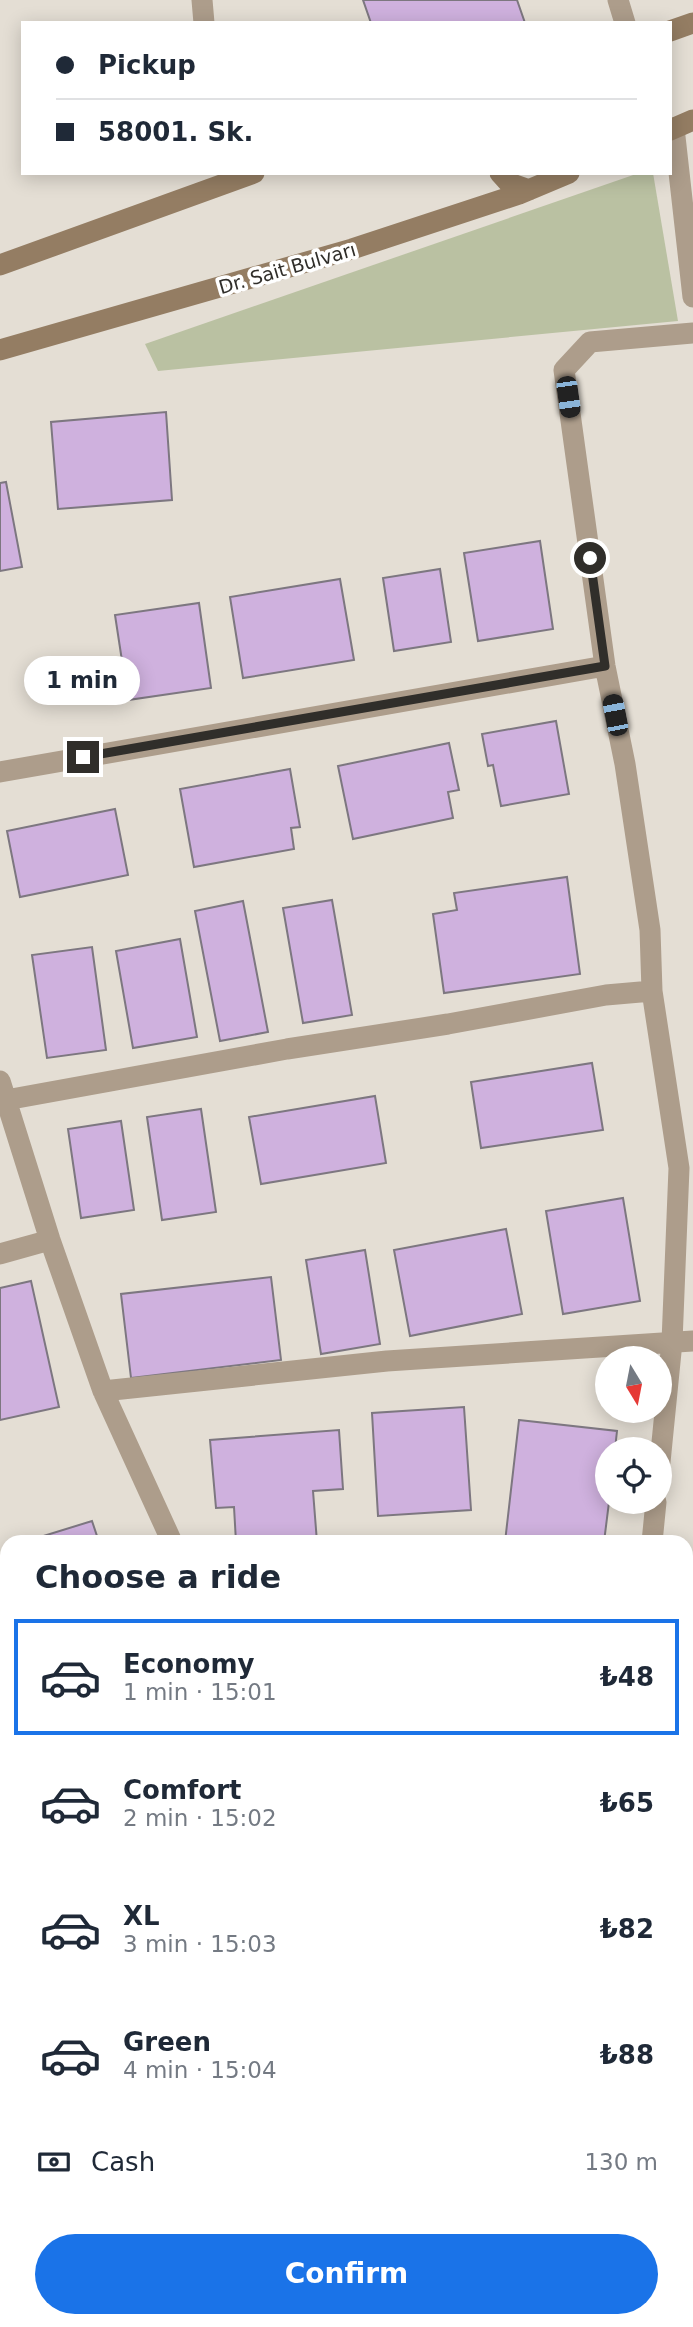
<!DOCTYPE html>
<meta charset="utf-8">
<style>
:root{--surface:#fff;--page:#f6f6f7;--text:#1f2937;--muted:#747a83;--line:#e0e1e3;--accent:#1a73e8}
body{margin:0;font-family:"DejaVu Sans",sans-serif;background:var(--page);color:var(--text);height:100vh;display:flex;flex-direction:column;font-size:26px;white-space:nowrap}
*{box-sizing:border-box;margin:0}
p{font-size:23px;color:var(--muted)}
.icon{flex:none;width:38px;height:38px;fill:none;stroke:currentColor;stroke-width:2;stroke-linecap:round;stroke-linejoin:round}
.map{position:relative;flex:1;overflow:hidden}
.side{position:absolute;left:0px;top:1535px;width:693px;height:793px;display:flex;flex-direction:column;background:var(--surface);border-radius:21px 21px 0 0;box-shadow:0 4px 18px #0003}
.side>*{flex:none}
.banner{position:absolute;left:21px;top:21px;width:651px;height:154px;border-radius:0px;box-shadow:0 4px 18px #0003;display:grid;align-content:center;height:154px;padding:0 35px;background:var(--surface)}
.needle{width:46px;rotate:170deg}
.buttons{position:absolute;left:595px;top:1346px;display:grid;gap:14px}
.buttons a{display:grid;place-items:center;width:77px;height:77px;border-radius:50%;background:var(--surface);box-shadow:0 4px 18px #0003;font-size:35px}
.end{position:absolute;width:32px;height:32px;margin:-16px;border:9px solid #302e2a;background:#fff;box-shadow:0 0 0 4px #fff}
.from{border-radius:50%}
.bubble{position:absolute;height:49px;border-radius:24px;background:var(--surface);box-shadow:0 4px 18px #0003;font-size:23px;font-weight:800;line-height:49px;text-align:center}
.car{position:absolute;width:21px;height:42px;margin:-21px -10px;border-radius:9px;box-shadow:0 0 5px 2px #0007;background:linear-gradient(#222 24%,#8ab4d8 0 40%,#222 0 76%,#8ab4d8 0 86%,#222 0)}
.banner b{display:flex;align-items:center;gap:24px;height:66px;font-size:26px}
.banner b+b{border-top:2px solid var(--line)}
.banner i{width:18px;height:18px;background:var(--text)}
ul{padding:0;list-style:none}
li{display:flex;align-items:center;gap:21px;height:116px;margin:0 14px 10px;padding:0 21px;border:4px solid transparent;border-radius:0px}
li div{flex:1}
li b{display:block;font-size:26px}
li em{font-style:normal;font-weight:800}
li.selected{border-color:var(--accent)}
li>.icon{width:63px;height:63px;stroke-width:1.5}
h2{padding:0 35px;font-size:32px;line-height:84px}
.pay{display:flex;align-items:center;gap:18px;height:77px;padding:0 35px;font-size:26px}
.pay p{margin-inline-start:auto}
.cta{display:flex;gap:14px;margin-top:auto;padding:14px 35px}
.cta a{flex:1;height:80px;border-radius:42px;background:var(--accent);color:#fff;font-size:28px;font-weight:800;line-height:80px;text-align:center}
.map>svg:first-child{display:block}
.green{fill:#bac1a2}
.building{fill:#cfb1de;stroke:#7d7780;stroke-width:2}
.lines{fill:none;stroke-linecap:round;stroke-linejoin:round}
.street{stroke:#ad9d8b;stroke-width:21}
.secondary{stroke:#947d63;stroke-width:21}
.route{stroke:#302e2a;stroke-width:9}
.labels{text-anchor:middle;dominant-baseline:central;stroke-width:7;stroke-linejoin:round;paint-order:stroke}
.street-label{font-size:19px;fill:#302e2a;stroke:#fff}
</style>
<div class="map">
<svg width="693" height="2327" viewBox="0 0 693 2327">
<rect width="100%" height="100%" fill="#e4ded4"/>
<path class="green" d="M639,173H653L678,321L158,371L145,344Z"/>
<path class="building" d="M363,0H517L525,23H371Z
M166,412L172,500L58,509L51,422Z
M6,482L22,567L0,571V483Z
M540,541L553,629L478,641L464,553Z
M440,569L451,642L394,651L383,578Z
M340,579L354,660L243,678L230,597Z
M199,603L211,688L128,700L115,615Z
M556,721L569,794L501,806L493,765L488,766L482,734Z
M449,743L459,790L448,792L453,818L353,839L338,766Z
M290,769L300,827L291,828L294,849L194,867L180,789Z
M115,809L128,875L20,897L7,831Z
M567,877L580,974L444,993L433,914L457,910L454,893Z
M332,900L352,1015L303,1023L283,908Z
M243,901L268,1032L220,1041L195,911Z
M180,939L197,1037L133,1048L116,951Z
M92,947L106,1050L47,1058L32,955Z
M592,1063L603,1130L481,1148L471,1082Z
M375,1096L386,1163L261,1184L249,1117Z
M201,1109L216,1212L162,1220L147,1117Z
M121,1121L134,1210L81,1218L68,1129Z
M623,1198L640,1301L563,1314L546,1211Z
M506,1229L522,1314L410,1336L394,1250Z
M365,1250L380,1344L321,1354L306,1260Z
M271,1277L281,1360L131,1378L121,1294Z
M31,1281L59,1407L0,1420V1288Z
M464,1407L471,1510L378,1516L372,1413Z
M519,1420L617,1431L615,1449H607L609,1502L604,1542H505Z
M339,1430L343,1489L313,1491L317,1542H236L234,1507L216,1508L210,1440Z
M92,1521L99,1542H24Z
M693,1838V1925L686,1926V1839Z
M7,1852V1918L0,1920V1853Z
M693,2017V2109L686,2110V2018Z
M0,2220L4,2241H7V2295L0,2296Z"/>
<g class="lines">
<path class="street" d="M202,0L204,23
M618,0L625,23
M674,128L693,297
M0,772L605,666
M0,1081L50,1240L103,1391L172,1542
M6,1100L287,1049L448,1024L606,995L652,991
M0,1254L50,1240
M103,1391L387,1361L693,1341
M660,1462L672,1342L679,1168L652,991L650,930L625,764L605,666L564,370L590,342L693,333
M652,1542L656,1502
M0,1597L7,1617
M686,1730L693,1729
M0,1798L7,1797
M686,2162L693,2160
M63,2327L86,2320
M561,2327V2320"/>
<path class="secondary" d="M670,31L693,23
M670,130L693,120
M500,173L509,183L529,190
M0,265L254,173
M0,350L352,249L519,194L569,173"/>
</g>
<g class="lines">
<path class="route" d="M83,757L605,666L590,558"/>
</g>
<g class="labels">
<g class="street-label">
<text transform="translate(287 268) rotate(-16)">Dr. Sait Bulvarı</text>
</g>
</g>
</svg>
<div class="buttons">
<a><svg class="needle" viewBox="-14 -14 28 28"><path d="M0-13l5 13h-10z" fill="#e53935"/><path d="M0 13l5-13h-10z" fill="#747a83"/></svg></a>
<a><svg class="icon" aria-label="locate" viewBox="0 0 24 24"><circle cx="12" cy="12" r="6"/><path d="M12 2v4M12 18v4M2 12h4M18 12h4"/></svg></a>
</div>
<i class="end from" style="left:590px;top:558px"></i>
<i class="end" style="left:83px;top:757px"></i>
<div class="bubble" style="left:24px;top:656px;width:116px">1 min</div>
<i class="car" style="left:568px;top:397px;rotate:172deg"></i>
<i class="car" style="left:615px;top:715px;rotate:349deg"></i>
<div class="banner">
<b><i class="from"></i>Pickup</b>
<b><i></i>58001. Sk.</b>
</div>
<section class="side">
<h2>Choose a ride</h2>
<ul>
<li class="selected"><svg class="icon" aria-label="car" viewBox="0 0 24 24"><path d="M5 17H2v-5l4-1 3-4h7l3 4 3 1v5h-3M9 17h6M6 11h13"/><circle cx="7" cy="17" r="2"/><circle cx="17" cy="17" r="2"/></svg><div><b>Economy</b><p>1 min · 15:01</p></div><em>₺48</em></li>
<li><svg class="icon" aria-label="car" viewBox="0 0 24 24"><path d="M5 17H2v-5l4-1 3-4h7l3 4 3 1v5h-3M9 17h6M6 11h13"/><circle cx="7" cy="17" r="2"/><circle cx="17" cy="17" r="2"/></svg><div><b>Comfort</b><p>2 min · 15:02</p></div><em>₺65</em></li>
<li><svg class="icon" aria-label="car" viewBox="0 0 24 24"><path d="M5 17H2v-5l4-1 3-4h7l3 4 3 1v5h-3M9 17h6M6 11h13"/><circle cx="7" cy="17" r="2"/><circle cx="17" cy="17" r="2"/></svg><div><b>XL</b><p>3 min · 15:03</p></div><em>₺82</em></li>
<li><svg class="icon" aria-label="car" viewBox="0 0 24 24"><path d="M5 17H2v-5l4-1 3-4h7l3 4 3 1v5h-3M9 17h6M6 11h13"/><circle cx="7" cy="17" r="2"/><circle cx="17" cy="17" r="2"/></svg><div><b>Green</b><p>4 min · 15:04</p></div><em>₺88</em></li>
</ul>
<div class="pay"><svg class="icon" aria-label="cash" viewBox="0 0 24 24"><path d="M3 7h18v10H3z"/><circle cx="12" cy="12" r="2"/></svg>Cash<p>130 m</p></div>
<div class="cta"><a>Confirm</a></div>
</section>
</div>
